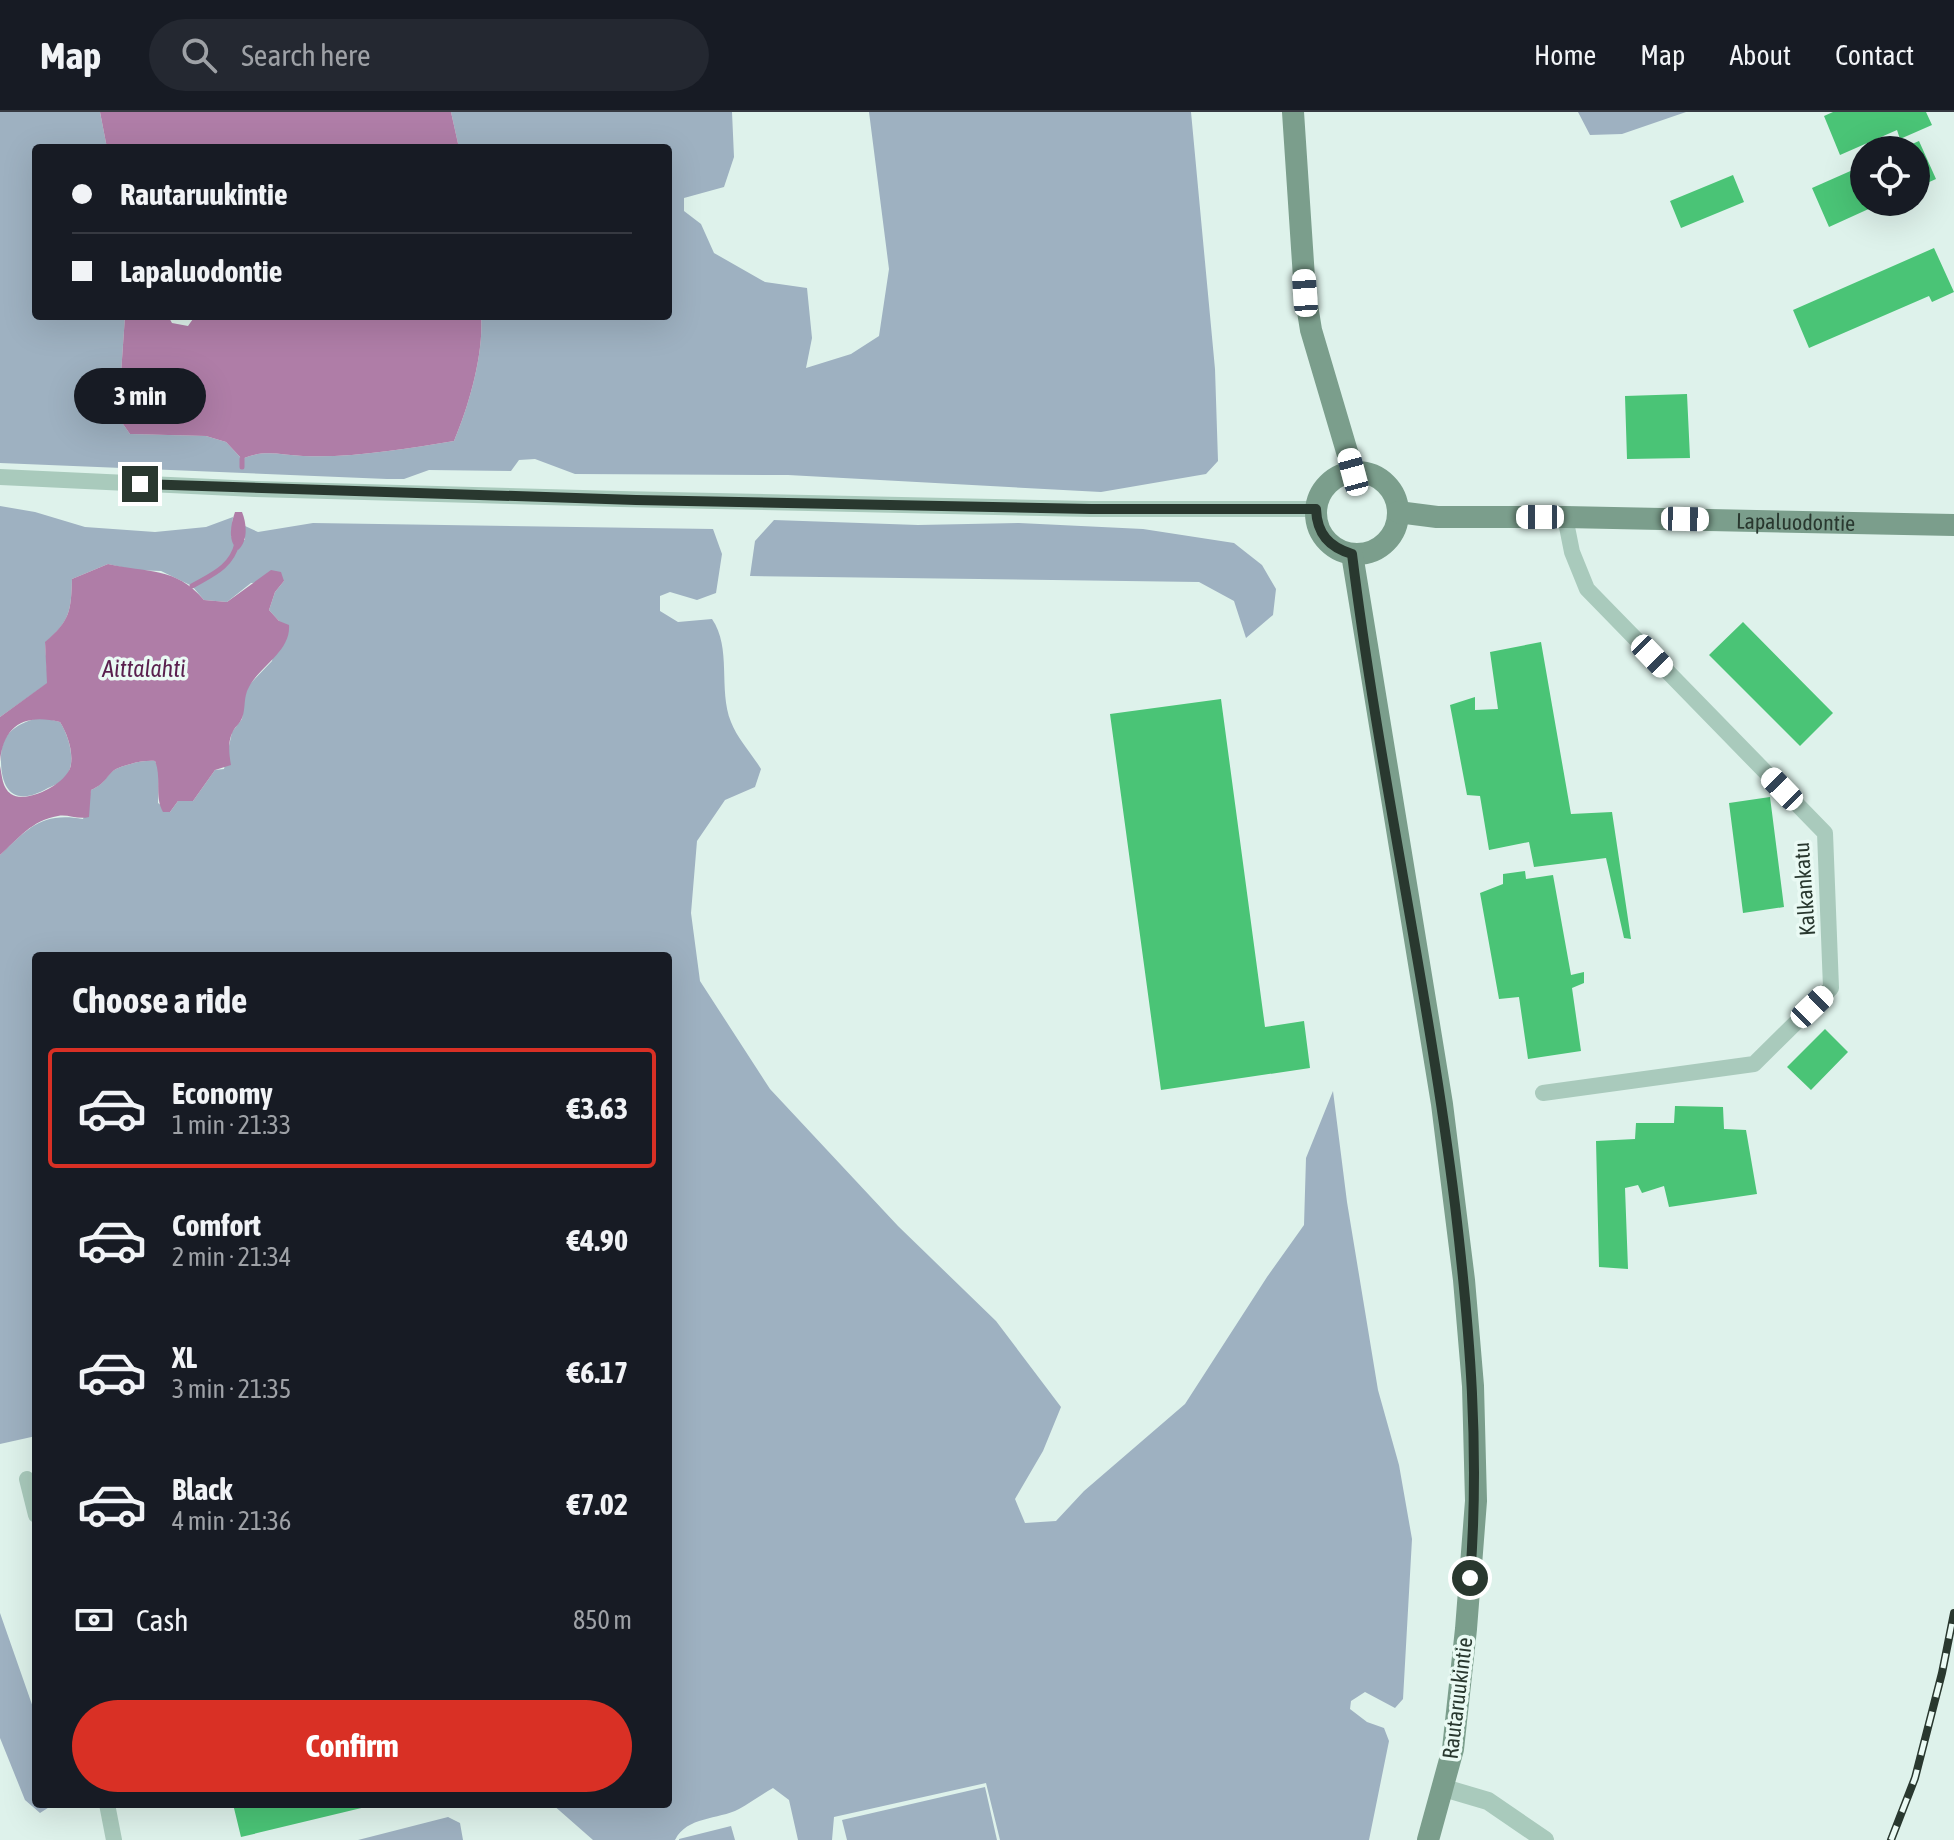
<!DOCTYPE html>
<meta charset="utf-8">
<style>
:root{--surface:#171b24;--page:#242831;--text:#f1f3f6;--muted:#9ea1a6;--line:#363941;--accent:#d93025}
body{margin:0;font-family:"Asap Condensed",sans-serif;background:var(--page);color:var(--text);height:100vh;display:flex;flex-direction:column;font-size:30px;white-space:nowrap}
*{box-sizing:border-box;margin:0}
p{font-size:26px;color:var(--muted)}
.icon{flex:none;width:44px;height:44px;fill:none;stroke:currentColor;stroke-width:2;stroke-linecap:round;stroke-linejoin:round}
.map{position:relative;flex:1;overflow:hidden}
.drawer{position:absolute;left:32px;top:840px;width:640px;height:856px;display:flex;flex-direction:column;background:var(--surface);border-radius:8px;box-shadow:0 8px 32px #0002}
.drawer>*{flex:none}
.top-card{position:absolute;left:32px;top:32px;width:640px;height:176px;border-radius:8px;box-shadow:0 8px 32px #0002;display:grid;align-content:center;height:176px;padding:0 40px;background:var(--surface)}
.buttons{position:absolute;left:1850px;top:24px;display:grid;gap:16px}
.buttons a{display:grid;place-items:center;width:80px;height:80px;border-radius:50%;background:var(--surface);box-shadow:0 8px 32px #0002;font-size:40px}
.end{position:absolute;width:36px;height:36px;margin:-18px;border:10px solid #29382f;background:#fff;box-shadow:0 0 0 4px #fff}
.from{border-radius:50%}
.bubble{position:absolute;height:56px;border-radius:28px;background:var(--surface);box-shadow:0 8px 32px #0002;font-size:26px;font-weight:700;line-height:56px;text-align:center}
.car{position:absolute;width:24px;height:48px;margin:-24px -12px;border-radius:10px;box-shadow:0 0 6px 2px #0007;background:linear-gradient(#fff 24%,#345 0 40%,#fff 0 76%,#345 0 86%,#fff 0)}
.top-card b{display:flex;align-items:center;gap:28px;height:76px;font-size:30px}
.top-card b+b{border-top:2px solid var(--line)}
.top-card i{width:20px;height:20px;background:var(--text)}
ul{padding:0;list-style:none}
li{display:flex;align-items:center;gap:24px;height:120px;margin:0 16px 12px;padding:0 24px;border:4px solid transparent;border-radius:8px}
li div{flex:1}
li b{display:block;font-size:30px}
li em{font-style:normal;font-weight:700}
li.on{border-color:var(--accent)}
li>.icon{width:72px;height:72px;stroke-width:1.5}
h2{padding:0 40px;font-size:36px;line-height:96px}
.pay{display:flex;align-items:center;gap:20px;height:88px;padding:0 40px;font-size:30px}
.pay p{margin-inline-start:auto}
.cta{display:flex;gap:16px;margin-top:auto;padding:16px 40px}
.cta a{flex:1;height:92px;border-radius:48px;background:var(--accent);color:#fff;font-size:32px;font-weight:700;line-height:92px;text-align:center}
header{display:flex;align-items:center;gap:48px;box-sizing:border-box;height:112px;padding:0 40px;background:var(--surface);border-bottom:2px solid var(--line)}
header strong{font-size:38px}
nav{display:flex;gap:44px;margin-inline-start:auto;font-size:28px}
.search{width:560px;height:72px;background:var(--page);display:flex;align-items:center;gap:20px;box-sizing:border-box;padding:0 28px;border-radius:44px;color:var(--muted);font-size:30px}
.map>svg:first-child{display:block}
.green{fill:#9eb1c1}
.water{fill:#af7da7}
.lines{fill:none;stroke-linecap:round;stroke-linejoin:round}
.stream{stroke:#af7da7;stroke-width:5}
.building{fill:#4ac476}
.minor{stroke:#a9cabc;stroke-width:16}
.tertiary{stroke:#a9cabc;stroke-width:18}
.secondary{stroke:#7b9e8c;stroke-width:22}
.rail-casing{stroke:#29382f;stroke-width:8}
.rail{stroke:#eafaf4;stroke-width:5;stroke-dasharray:15;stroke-linecap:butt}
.route{stroke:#29382f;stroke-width:10}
.labels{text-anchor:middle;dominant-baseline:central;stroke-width:7;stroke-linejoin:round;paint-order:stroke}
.street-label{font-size:22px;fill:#29382f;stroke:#eafaf4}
.water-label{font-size:24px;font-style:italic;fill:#591f4e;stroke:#eafaf4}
</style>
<header>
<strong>Map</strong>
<div class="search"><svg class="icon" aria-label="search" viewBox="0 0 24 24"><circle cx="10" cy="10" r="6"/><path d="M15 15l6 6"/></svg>Search here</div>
<nav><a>Home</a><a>Map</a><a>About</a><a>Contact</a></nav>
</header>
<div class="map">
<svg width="1954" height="1728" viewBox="0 0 1954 1728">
<rect width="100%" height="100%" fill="#def2eb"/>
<path class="green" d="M0,0H100L107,36H36V204H125L118,305L130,322L206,324L226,330L242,347C264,337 280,343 303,344C353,346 405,337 454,329C469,294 484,241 481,204H668V36H459L451,0H732L734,45L724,75L684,86V99L701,112L714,141L765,170L807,176L812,226L806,256L851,242L879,224L889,157L869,0H1191L1215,257L1218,349L1206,362L1101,380L788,363L575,362L535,347L519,348L511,359L429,358L404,367H387L0,351Z
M1578,0H1686L1622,22L1590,23Z
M0,394L35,400L85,415L155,420L206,415L233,405L231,425L245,428V414L258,420L313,411L713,417L722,442L716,481L697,488L670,480L660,484V499L678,510L712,507C732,536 718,577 731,610C737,626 752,642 761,657L755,675L725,688L697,729L691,801L700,869L770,977L898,1114L996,1209L1061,1295L1043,1339L1015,1387L1025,1411L1056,1409L1084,1379L1185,1292L1267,1165L1304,1113L1306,1046L1333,979L1347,1090L1378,1278L1399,1353L1412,1427L1403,1587L1395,1596L1365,1580L1351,1589L1350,1597L1367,1610L1384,1616L1389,1629L1369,1728H1000L986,1671L834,1705L832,1728H798L789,1688L773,1676C761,1683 750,1691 739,1697C718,1708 687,1704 675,1728H593L552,1692H668V844H36V1324L0,1332V743C29,716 41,700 83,707L91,678C107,671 106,662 116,657C127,652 144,648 155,649L159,658L158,691L170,700L178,689H193L215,658L224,657L232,620L242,607L244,585L249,573L272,549L279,509L269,498L275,480L284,469L251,471L227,490L204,488L192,474L161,459L134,458L108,452L72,467C71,499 70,509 45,531L48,571L0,605Z
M774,408L918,413L1019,411L1143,417L1234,431L1262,453L1276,477L1273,503L1246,526L1234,489L1199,470L750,464L755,429Z
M40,605L60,610C69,624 78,653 64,667C60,671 53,674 48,676C15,695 0,680 1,644C2,619 18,612 40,605Z
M0,1501L36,1604V1692H54L40,1701L25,1688L0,1626Z
M985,1675L997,1728H847L842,1708Z
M448,1705L460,1711L463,1728H358Z
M731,1714L735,1728H679V1727Z"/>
<path class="water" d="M100,0H451L459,36H107Z
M125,204H168L172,211L188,214L195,204H481C484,241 469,294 454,329C405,337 353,346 303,344C280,343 264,337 242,347L226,330L206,324L130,322L118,305Z
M235,400H242C247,412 248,430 238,438C227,429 231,412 235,400Z
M108,452C147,461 175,454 204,488L227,490L271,458L281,460L284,469L275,480L269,498L279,509L289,513C291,539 260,554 249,575C243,585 246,596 242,606C241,609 237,614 235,616C227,627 229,641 231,653L215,658L193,689H178L170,700H163C154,684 162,666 155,649C144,648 127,652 116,657C107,662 107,671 91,678L89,705C78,708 68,702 58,704C32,708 18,727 0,743V654C2,663 2,676 11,682C27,693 70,670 71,652C73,638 67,621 60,610C25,601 3,613 0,650V605L47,571L45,530C70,509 71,499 72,467Z"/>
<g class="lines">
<path class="stream" d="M242,355V347
M192,474C211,463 232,455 237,431"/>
</g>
<path class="building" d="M1833,0H1926L1932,13L1900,27L1897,18L1840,43L1824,4Z
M1919,29L1936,67L1916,76V38H1898Z
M1864,53V90H1884L1829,115L1812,76Z
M1733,63L1744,90L1681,116L1670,89Z
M1934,136L1954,180L1932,190L1929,184L1809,236L1793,198Z
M1687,282L1690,346L1627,347L1625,284Z
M1743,510L1833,601L1800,634L1709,543Z
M1541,530L1571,702L1612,700L1631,827L1624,826L1606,746L1534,755L1529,730L1489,738L1480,684L1467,683L1450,593L1475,585V598L1498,597L1490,540Z
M1221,587L1265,915L1304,909L1310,956L1161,978L1110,602Z
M1770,685L1784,795L1743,801L1729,691Z
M1525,759L1526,767L1553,763L1571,863L1584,860V871L1572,876L1581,939L1528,947L1519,885L1499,887L1480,781L1503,772V762Z
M1825,917L1848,940L1811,978L1787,955Z
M1675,994L1723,995L1724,1017L1746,1018L1757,1082L1669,1095L1664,1074L1642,1081L1638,1073L1625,1076L1628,1157L1599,1155L1596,1029L1635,1027L1636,1011H1674Z
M233,1692H374V1693L241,1725Z"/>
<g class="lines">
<path class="minor" d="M0,365L255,377L620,387L1091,397H1316
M1543,981L1754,952L1831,876L1825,721L1587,477L1572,440L1565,405
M27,1367L36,1403
M107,1692L114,1728"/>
<path class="tertiary" d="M1444,1676L1488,1689L1545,1728"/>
<g class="secondary">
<path d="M1293,0L1305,181L1311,218L1353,360"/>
<circle cx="1357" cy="401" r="41"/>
<path id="s1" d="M1398,400L1437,405H1565L1954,413"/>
<path d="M1352,442L1442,992L1464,1168L1473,1274L1476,1389L1466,1517L1453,1637L1428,1728"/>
</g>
<defs>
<path id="rail" d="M1891,1728L1915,1666L1942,1561L1954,1501"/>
</defs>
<use href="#rail" class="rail-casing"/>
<use href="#rail" class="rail"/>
</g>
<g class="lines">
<path class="route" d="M140,372L636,388L1091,397H1316C1317,422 1329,435 1352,442C1379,660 1428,875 1455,1093C1470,1219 1480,1339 1470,1466"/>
</g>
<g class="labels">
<g class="street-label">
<text stroke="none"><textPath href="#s1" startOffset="398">Lapaluodontie</textPath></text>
<text transform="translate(1804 777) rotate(-94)">Kalkankatu</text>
<text transform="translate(1457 1586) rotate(-83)">Rautaruukintie</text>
</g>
<g class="water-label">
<text x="144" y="556">Aittalahti</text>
</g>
</g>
</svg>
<div class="buttons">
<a><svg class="icon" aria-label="locate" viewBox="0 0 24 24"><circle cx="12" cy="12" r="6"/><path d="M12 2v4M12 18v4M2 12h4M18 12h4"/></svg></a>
</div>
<i class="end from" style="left:1470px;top:1466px"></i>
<i class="end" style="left:140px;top:372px"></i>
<div class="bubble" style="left:74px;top:256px;width:132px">3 min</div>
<i class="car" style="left:1305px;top:181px;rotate:356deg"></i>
<i class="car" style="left:1353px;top:360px;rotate:345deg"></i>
<i class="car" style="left:1540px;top:405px;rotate:270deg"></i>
<i class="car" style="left:1685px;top:407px;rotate:91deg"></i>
<i class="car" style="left:1652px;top:544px;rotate:136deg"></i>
<i class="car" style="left:1782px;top:677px;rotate:316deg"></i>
<i class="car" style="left:1812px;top:895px;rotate:46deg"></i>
<div class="top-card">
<b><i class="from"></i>Rautaruukintie</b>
<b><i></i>Lapaluodontie</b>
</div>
<section class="drawer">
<h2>Choose a ride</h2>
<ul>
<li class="on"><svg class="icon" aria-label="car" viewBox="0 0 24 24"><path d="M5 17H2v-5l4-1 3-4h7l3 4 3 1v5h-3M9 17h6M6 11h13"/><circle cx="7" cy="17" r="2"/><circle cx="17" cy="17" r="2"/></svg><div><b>Economy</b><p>1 min · 21:33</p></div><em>€3.63</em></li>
<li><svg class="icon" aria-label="car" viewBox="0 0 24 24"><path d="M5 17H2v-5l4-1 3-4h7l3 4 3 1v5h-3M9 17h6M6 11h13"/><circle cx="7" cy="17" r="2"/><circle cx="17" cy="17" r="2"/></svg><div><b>Comfort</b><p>2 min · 21:34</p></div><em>€4.90</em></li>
<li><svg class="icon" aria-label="car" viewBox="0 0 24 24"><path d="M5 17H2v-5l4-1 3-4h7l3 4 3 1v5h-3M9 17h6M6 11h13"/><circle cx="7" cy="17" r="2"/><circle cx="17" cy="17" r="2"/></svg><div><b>XL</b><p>3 min · 21:35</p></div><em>€6.17</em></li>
<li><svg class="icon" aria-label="car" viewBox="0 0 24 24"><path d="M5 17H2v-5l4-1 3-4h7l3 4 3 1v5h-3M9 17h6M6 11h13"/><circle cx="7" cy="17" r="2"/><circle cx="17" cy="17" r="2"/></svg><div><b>Black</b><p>4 min · 21:36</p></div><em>€7.02</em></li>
</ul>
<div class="pay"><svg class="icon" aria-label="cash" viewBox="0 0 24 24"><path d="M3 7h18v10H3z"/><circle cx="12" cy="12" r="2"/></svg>Cash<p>850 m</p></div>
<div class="cta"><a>Confirm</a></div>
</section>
</div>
